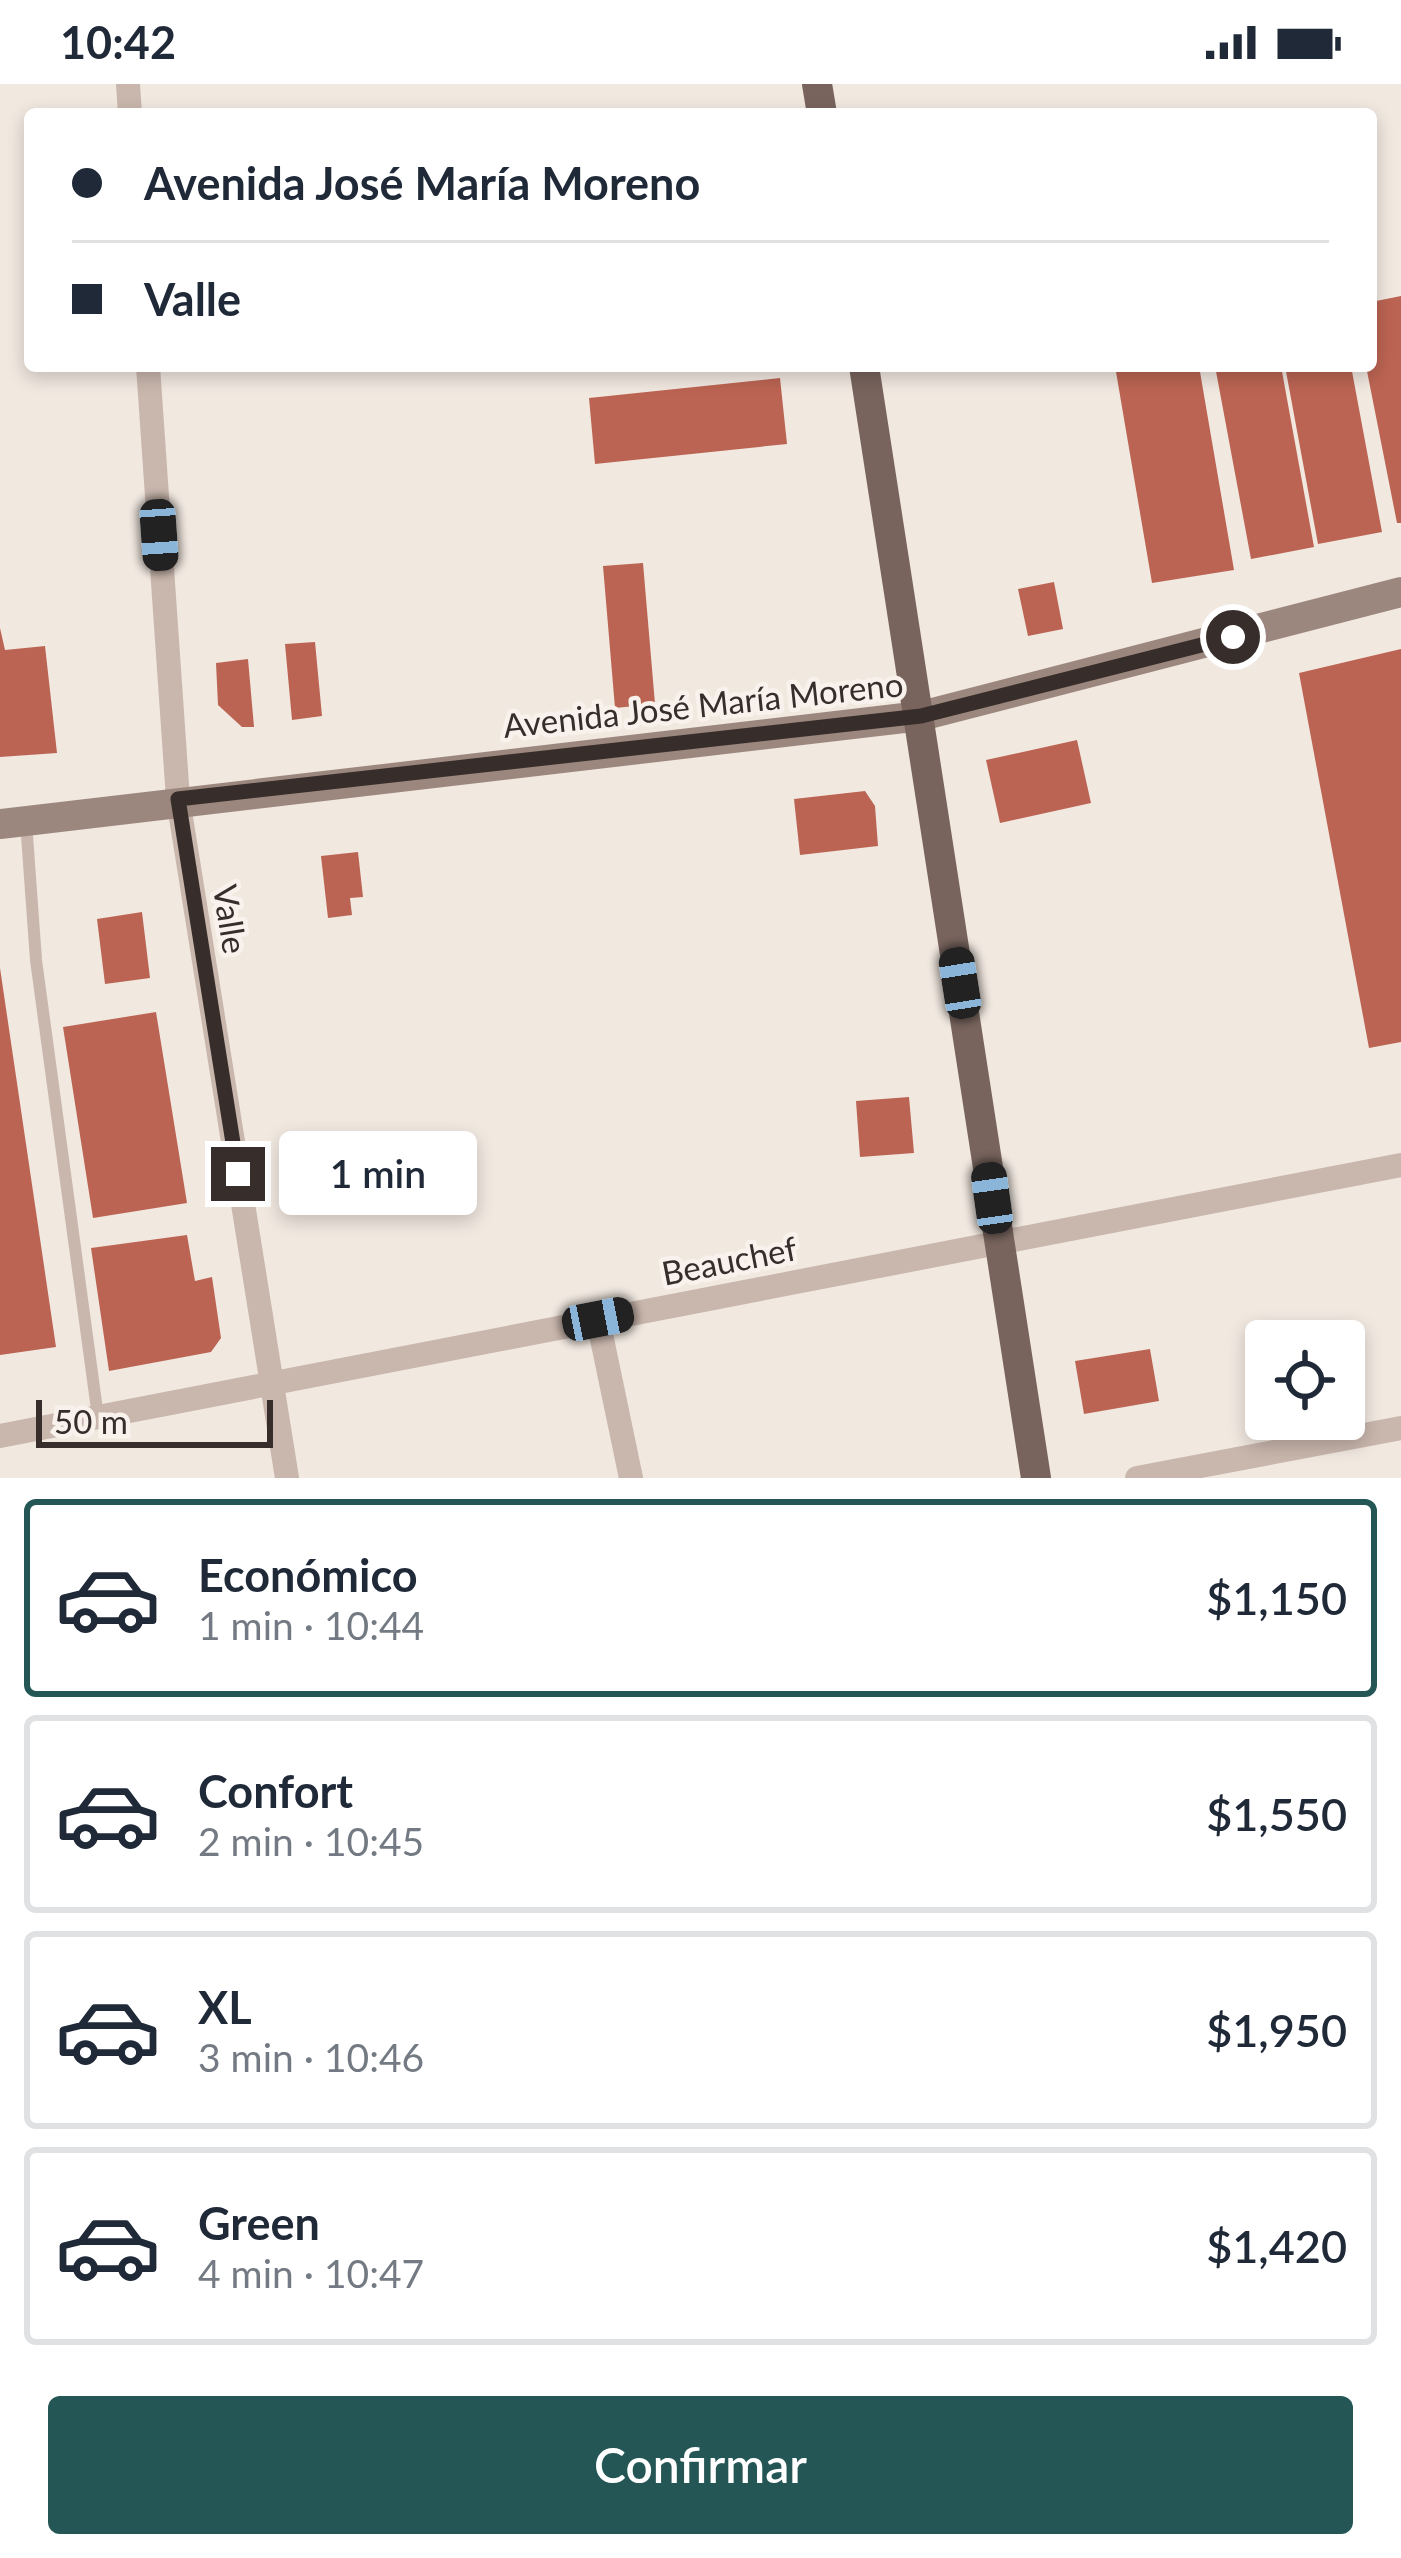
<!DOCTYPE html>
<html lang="es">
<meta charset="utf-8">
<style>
:root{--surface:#fff;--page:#f2f2f3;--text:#1f2937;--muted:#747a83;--line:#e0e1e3;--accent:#245655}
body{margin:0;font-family:Lato,sans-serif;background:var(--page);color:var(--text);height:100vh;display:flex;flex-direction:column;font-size:45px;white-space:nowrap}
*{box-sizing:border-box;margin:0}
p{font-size:39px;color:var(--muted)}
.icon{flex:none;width:66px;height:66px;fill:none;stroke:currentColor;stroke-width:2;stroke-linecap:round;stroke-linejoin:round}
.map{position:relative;height:1394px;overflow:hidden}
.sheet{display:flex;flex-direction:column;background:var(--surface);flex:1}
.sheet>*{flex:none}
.guide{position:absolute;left:24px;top:24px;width:1353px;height:264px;border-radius:12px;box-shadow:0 6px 18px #0003;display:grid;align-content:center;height:264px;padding:0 48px;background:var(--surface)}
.tools{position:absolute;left:1245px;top:1236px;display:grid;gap:24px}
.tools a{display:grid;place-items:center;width:120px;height:120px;border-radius:12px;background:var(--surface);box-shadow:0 6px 18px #0003;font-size:60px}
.scale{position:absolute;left:36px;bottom:30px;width:237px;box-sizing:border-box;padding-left:12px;border:6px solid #372e2b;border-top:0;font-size:33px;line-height:42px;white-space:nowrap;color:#372e2b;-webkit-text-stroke:9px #f9f2ec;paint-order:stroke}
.end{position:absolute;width:54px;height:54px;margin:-27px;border:15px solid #372e2b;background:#fff;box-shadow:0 0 0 6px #fff}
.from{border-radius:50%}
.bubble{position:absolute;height:84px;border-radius:12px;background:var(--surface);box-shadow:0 6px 18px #0003;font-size:39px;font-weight:600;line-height:84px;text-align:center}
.car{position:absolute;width:36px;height:72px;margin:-36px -18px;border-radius:15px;box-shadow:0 0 9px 3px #0007;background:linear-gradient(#222 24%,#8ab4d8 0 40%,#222 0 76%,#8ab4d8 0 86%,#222 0)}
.guide b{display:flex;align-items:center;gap:42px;height:114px;font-size:45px}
.guide b+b{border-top:3px solid var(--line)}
.guide i{width:30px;height:30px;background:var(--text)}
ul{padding:21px 0 0;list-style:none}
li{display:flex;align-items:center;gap:36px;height:198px;margin:0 24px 18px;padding:0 24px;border:6px solid var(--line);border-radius:12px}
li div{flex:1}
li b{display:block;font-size:45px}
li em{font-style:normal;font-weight:600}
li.on{border-color:var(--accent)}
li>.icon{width:108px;height:108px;stroke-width:1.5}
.button{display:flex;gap:24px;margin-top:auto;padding:24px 48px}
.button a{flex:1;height:138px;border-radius:12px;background:var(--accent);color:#fff;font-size:48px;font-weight:600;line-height:138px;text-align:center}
.status{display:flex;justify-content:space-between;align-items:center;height:84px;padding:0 60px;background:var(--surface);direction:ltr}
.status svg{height:33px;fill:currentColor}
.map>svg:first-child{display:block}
.building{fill:#bc6453}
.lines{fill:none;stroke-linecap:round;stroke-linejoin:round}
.lane{stroke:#c9b7ad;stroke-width:12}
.street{stroke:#c9b7ad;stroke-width:24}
.secondary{stroke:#9c877e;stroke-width:30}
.primary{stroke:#78645d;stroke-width:30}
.route{stroke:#372e2b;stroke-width:15}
.labels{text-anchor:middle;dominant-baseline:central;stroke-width:9;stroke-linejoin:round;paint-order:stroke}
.street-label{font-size:33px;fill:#372e2b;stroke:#f9f2ec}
</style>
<div class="status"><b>10:42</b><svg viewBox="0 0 49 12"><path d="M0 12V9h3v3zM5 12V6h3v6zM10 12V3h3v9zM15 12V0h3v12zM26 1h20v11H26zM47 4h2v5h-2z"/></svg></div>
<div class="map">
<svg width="1401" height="1394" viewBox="0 0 1401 1394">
<rect width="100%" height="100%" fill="#f1e8e0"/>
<path class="building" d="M1401,212V439H1397L1366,282H1371V218Z
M1115,282H1199L1234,486L1152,499Z
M1215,282H1281L1314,463L1251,475Z
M1285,282H1351L1382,448L1318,460Z
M780,294L787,360L595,380L589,314Z
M643,479L655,620L615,624L603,482Z
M1054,498L1063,545L1028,552L1018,505Z
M0,544L5,566L45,562L57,669L0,673Z
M315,558L322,632L292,636L285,560Z
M1401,565V958L1369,964L1299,589Z
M248,575L254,643H242L218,621L216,579Z
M1077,656L1091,719L1000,739L986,676Z
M865,707L875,722L878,762L800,771L794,715Z
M358,768L363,813L350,814L352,831L328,834L321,772Z
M142,828L150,894L105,900L97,835Z
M0,884L56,1263L0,1271Z
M156,928L187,1119L93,1134L63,943Z
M909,1013L914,1069L860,1073L856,1017Z
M187,1151L195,1197L212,1193L221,1254L211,1268L109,1287L91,1164Z
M1150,1265L1159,1317L1084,1330L1075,1277Z"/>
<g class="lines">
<path class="lane" d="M26,738L36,876L98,1333"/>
<path class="street" d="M128,0L130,30
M148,282L178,715L287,1394
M598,1236L631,1394
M0,1352L1401,1081
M1137,1394L1401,1344"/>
<path class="secondary" d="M0,740L921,632L1401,508"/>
<path class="primary" d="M817,0L822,30
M864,282L1036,1394"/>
</g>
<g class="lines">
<path class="route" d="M238,1090L178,715L921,632L1233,553"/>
</g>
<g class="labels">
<g class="street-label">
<text transform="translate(703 620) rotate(-6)">Avenida José María Moreno</text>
<text transform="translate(231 835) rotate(81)">Valle</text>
<text transform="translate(729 1176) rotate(-11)">Beauchef</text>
</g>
</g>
</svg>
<div class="tools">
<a><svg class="icon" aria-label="locate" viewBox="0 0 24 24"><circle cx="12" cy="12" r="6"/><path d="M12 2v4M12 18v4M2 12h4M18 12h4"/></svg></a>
</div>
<div class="scale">50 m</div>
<i class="end from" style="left:1233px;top:553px"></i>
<i class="end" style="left:238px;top:1090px"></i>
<div class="bubble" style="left:279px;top:1047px;width:198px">1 min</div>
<i class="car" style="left:159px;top:451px;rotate:176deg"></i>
<i class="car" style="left:960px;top:899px;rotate:351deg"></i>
<i class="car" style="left:992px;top:1114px;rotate:352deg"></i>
<i class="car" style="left:598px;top:1235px;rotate:79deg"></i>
<div class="guide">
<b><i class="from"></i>Avenida José María Moreno</b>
<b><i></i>Valle</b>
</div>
</div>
<section class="sheet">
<ul>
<li class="on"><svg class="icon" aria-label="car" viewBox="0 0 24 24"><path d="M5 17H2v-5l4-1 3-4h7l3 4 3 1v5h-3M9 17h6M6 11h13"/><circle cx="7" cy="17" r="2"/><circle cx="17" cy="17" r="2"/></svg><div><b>Económico</b><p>1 min · 10:44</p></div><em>$1,150</em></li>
<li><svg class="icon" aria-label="car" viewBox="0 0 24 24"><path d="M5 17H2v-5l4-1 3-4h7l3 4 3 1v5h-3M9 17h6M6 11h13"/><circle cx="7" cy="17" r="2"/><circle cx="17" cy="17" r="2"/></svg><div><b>Confort</b><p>2 min · 10:45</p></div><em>$1,550</em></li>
<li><svg class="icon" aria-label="car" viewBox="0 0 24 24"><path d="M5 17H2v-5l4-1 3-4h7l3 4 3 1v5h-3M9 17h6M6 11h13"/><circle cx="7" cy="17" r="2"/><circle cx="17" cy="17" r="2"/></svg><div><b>XL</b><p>3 min · 10:46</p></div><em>$1,950</em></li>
<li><svg class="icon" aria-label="car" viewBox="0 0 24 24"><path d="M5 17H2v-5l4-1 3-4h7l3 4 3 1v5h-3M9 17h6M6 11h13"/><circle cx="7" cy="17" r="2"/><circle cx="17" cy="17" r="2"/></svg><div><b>Green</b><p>4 min · 10:47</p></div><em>$1,420</em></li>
</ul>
<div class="button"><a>Confirmar</a></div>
</section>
